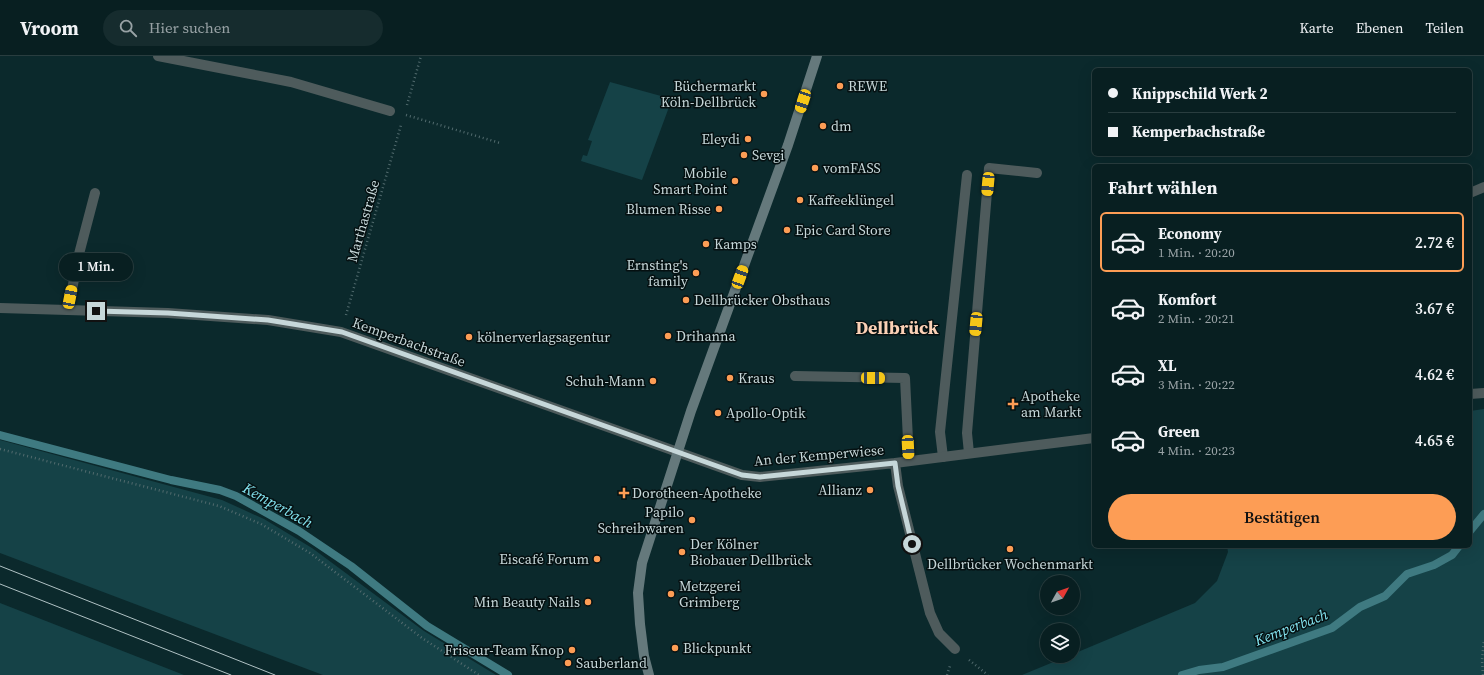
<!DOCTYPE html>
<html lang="de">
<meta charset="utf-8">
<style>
:root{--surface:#081f21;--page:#162c2e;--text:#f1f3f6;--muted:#98a2a5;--line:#293d3f;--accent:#fd9d55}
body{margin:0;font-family:"Source Serif 4",serif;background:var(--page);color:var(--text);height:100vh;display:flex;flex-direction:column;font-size:15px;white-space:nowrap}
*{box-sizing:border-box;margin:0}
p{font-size:13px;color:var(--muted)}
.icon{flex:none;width:22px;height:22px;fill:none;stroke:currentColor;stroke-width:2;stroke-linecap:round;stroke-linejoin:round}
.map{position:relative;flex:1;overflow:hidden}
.details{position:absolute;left:1092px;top:108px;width:380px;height:384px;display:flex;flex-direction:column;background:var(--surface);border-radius:6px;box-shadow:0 4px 16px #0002,0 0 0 1px var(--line)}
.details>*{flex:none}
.top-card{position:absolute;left:1092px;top:12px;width:380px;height:88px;border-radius:6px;box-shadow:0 4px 16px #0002,0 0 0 1px var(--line);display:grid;align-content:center;height:88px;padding:0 16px;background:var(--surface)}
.needle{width:26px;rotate:50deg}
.controls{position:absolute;left:1040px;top:519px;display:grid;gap:8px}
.controls a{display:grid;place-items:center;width:40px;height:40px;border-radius:50%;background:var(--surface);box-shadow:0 4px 16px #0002,0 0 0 1px var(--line);font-size:20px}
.end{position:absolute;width:18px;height:18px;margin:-9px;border:5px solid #c6d7d9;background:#111;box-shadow:0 0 0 2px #111}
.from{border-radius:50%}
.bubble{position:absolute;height:28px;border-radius:14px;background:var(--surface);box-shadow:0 4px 16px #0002,0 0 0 1px var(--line);font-size:13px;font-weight:600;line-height:28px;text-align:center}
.car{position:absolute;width:12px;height:24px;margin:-12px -6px;border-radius:5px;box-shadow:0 0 3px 1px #0007;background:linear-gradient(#f5c518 24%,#345 0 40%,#f5c518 0 76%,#345 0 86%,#f5c518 0)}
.top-card b{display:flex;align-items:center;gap:14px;height:38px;font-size:15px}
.top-card b+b{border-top:1px solid var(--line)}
.top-card i{width:10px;height:10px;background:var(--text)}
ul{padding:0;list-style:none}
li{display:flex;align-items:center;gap:12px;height:60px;margin:0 8px 6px;padding:0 8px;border:2px solid transparent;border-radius:6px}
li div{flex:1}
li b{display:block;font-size:15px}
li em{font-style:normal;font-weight:600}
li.on{border-color:var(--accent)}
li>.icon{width:36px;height:36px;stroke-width:1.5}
h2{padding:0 16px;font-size:18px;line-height:48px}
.action{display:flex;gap:8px;margin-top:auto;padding:8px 16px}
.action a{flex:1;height:46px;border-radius:24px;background:var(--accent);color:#111;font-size:16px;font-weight:600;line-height:46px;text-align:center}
header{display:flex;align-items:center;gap:24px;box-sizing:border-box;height:56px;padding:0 20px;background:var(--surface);border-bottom:1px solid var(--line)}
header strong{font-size:19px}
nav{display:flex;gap:22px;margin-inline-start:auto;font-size:14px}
.search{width:280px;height:36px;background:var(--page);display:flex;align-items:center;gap:10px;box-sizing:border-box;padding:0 14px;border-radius:22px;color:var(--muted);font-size:15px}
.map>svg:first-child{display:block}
.green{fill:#154247}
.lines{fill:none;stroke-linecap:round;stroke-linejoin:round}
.stream{stroke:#3f7a81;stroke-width:8}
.path{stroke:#526b6e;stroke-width:2.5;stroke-dasharray:1 3;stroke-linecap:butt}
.lane{stroke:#4e5b5c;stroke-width:10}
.street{stroke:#4e5b5c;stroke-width:10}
.secondary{stroke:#65797c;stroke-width:10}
.tram{stroke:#b0c2c4;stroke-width:1}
.route{stroke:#c6d7d9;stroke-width:5}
.poi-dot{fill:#fd9d55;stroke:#051011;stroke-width:1.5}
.labels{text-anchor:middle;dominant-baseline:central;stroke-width:3;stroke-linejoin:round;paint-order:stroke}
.poi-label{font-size:14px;fill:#c6d7d9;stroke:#051011;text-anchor:start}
.street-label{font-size:14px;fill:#c6d7d9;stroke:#051011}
.water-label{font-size:15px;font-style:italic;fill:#83e3ef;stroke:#051011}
.district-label{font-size:18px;font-weight:bold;fill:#fbd1b6;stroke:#051011}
</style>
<header>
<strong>Vroom</strong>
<div class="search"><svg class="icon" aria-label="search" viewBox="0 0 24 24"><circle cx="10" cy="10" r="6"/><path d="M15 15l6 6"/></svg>Hier suchen</div>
<nav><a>Karte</a><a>Ebenen</a><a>Teilen</a></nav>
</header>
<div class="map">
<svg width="1484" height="619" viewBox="0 0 1484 619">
<rect width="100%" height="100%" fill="#0b292c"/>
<path class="green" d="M610,26L672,43L642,124L581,105L583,99L587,100L592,85L588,84Z
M1484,353V619H1022L1068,600H1073V598L1195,547L1217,525L1228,496L1227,490H1470V355Z
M0,384L222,444L264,463L312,492L424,575L496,619H323L0,497Z
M0,547L184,619H0Z"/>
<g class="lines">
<path class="stream" d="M0,379L171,424L220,434L236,440L299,475L351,510L427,570L508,619
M1470,475L1484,458
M1182,619L1199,614L1223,611L1332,572L1360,551L1385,540L1407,518L1434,509L1452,499L1459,490"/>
<path class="path" d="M407,49L421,0
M406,59L500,87
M346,259L401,69
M0,393L219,450L261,468L310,497L422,582L479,619
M969,604L988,619
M947,619L950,610
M1483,619L1482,604L1484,584"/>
<path class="lane" d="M1470,137L1484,131
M68,254L79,198L95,137
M795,320L905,322L909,405
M969,397L967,377L989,112L1037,117
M943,401L940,376L967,119"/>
<path class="street" d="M158,0L291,26L390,55
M0,252L168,257L268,264L341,276L742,419L760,421L895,407L1094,382
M1470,338L1484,337
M895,407L898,430L930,557L939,577L955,593"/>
<path class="secondary" d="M649,619L644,600L640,568L638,537L642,507L691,355L788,89L817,0"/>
<path class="tram" d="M0,510L275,619
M0,528L231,619"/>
</g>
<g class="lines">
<path class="route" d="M96,255L168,257L268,264L342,276L742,419L760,421L895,407L898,430L912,488"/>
</g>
<g class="poi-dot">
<circle cx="840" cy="30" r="4"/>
<circle cx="764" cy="38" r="4"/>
<circle cx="823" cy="70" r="4"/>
<circle cx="748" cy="83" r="4"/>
<circle cx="744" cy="99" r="4"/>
<circle cx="815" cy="112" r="4"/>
<circle cx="735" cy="125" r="4"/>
<circle cx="800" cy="144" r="4"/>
<circle cx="719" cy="153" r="4"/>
<circle cx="787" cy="174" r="4"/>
<circle cx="706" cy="188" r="4"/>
<circle cx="696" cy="217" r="4"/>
<circle cx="686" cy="244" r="4"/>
<circle cx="668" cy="280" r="4"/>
<circle cx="469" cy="281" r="4"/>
<circle cx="730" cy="322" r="4"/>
<circle cx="653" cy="325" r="4"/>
<path d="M1011 342h4v4h4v4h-4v4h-4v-4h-4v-4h4z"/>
<circle cx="718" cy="357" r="4"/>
<circle cx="870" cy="434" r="4"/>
<path d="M622 431h4v4h4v4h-4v4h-4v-4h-4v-4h4z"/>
<circle cx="692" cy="464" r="4"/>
<circle cx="1010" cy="493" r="4"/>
<circle cx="682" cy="496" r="4"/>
<circle cx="597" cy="503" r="4"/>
<circle cx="671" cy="538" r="4"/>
<circle cx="588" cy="546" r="4"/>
<circle cx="675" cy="592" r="4"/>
<circle cx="572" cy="594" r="4"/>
<circle cx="568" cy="607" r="4"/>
</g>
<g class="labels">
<g class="poi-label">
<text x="756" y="30" text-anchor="end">Büchermarkt<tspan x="756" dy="16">Köln-Dellbrück</tspan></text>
<text x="848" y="30">REWE</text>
<text x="831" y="70">dm</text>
<text x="740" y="83" text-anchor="end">Eleydi</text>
<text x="752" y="99">Sevgi</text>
<text x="823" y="112">vomFASS</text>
<text x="727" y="117" text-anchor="end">Mobile<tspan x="727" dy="16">Smart Point</tspan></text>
<text x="808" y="144">Kaffeeklüngel</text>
<text x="711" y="153" text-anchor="end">Blumen Risse</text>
<text x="795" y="174">Epic Card Store</text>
<text x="714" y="188">Kamps</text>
<text x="688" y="209" text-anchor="end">Ernsting's<tspan x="688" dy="16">family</tspan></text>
<text x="694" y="244">Dellbrücker Obsthaus</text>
<text x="676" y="280">Drihanna</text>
<text x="477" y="281">kölnerverlagsagentur</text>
<text x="738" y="322">Kraus</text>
<text x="645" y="325" text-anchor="end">Schuh-Mann</text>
<text x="1021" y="340">Apotheke<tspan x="1021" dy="16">am Markt</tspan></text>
<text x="726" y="357">Apollo-Optik</text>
<text x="862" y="434" text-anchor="end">Allianz</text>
<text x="632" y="437">Dorotheen-Apotheke</text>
<text x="684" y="456" text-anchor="end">Papilo<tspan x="684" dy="16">Schreibwaren</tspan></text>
<text x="690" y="488">Der Kölner<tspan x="690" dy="16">Biobauer Dellbrück</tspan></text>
<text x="589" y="503" text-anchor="end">Eiscafé Forum</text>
<text x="1010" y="508" text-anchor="middle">Dellbrücker Wochenmarkt</text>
<text x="679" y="530">Metzgerei<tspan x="679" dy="16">Grimberg</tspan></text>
<text x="580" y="546" text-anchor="end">Min Beauty Nails</text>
<text x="683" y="592">Blickpunkt</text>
<text x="564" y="594" text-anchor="end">Friseur-Team Knop</text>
<text x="576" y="607">Sauberland</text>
</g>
<g class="street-label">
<text transform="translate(363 165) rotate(-74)">Marthastraße</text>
<text transform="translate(409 286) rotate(20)">Kemperbachstraße</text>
<text transform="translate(819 399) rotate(-5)">An der Kemperwiese</text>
</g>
<g class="water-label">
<text transform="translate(278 449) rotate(29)">Kemperbach</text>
<text transform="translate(1291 571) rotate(-21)">Kemperbach</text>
</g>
<g class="district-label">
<text x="897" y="271">Dellbrück</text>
</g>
</g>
</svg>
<div class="controls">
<a><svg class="needle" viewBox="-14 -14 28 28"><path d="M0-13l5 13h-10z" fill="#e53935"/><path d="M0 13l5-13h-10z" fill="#98a2a5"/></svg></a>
<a><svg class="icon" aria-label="layers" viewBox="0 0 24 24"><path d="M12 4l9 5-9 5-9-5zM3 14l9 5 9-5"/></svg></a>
</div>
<i class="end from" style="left:912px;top:488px"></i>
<i class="end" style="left:96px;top:255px"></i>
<div class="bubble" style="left:59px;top:197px;width:74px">1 Min.</div>
<i class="car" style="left:803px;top:45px;rotate:198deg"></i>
<i class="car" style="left:988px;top:128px;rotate:185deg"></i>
<i class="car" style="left:740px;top:221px;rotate:20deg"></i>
<i class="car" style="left:70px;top:241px;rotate:11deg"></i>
<i class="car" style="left:976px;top:268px;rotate:185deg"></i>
<i class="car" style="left:873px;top:322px;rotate:91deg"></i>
<i class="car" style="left:908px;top:391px;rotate:177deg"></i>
<div class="top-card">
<b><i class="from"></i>Knippschild Werk 2</b>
<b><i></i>Kemperbachstraße</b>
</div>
<section class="details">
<h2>Fahrt wählen</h2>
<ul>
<li class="on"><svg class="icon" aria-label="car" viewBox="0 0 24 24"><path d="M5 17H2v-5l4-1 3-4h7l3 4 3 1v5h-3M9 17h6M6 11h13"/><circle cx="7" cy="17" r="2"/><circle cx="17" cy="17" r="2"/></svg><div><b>Economy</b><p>1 Min. · 20:20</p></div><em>2.72 €</em></li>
<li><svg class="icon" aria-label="car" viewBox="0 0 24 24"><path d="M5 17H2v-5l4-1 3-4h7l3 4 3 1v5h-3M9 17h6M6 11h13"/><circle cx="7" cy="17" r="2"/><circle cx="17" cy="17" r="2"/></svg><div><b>Komfort</b><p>2 Min. · 20:21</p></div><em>3.67 €</em></li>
<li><svg class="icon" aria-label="car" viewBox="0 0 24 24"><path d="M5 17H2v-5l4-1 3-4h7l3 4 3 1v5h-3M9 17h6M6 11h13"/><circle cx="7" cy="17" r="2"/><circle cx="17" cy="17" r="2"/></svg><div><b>XL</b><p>3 Min. · 20:22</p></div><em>4.62 €</em></li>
<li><svg class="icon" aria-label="car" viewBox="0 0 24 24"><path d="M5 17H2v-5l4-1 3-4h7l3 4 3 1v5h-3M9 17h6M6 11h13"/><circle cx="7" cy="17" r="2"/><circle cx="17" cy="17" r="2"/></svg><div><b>Green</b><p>4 Min. · 20:23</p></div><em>4.65 €</em></li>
</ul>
<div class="action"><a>Bestätigen</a></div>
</section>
</div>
